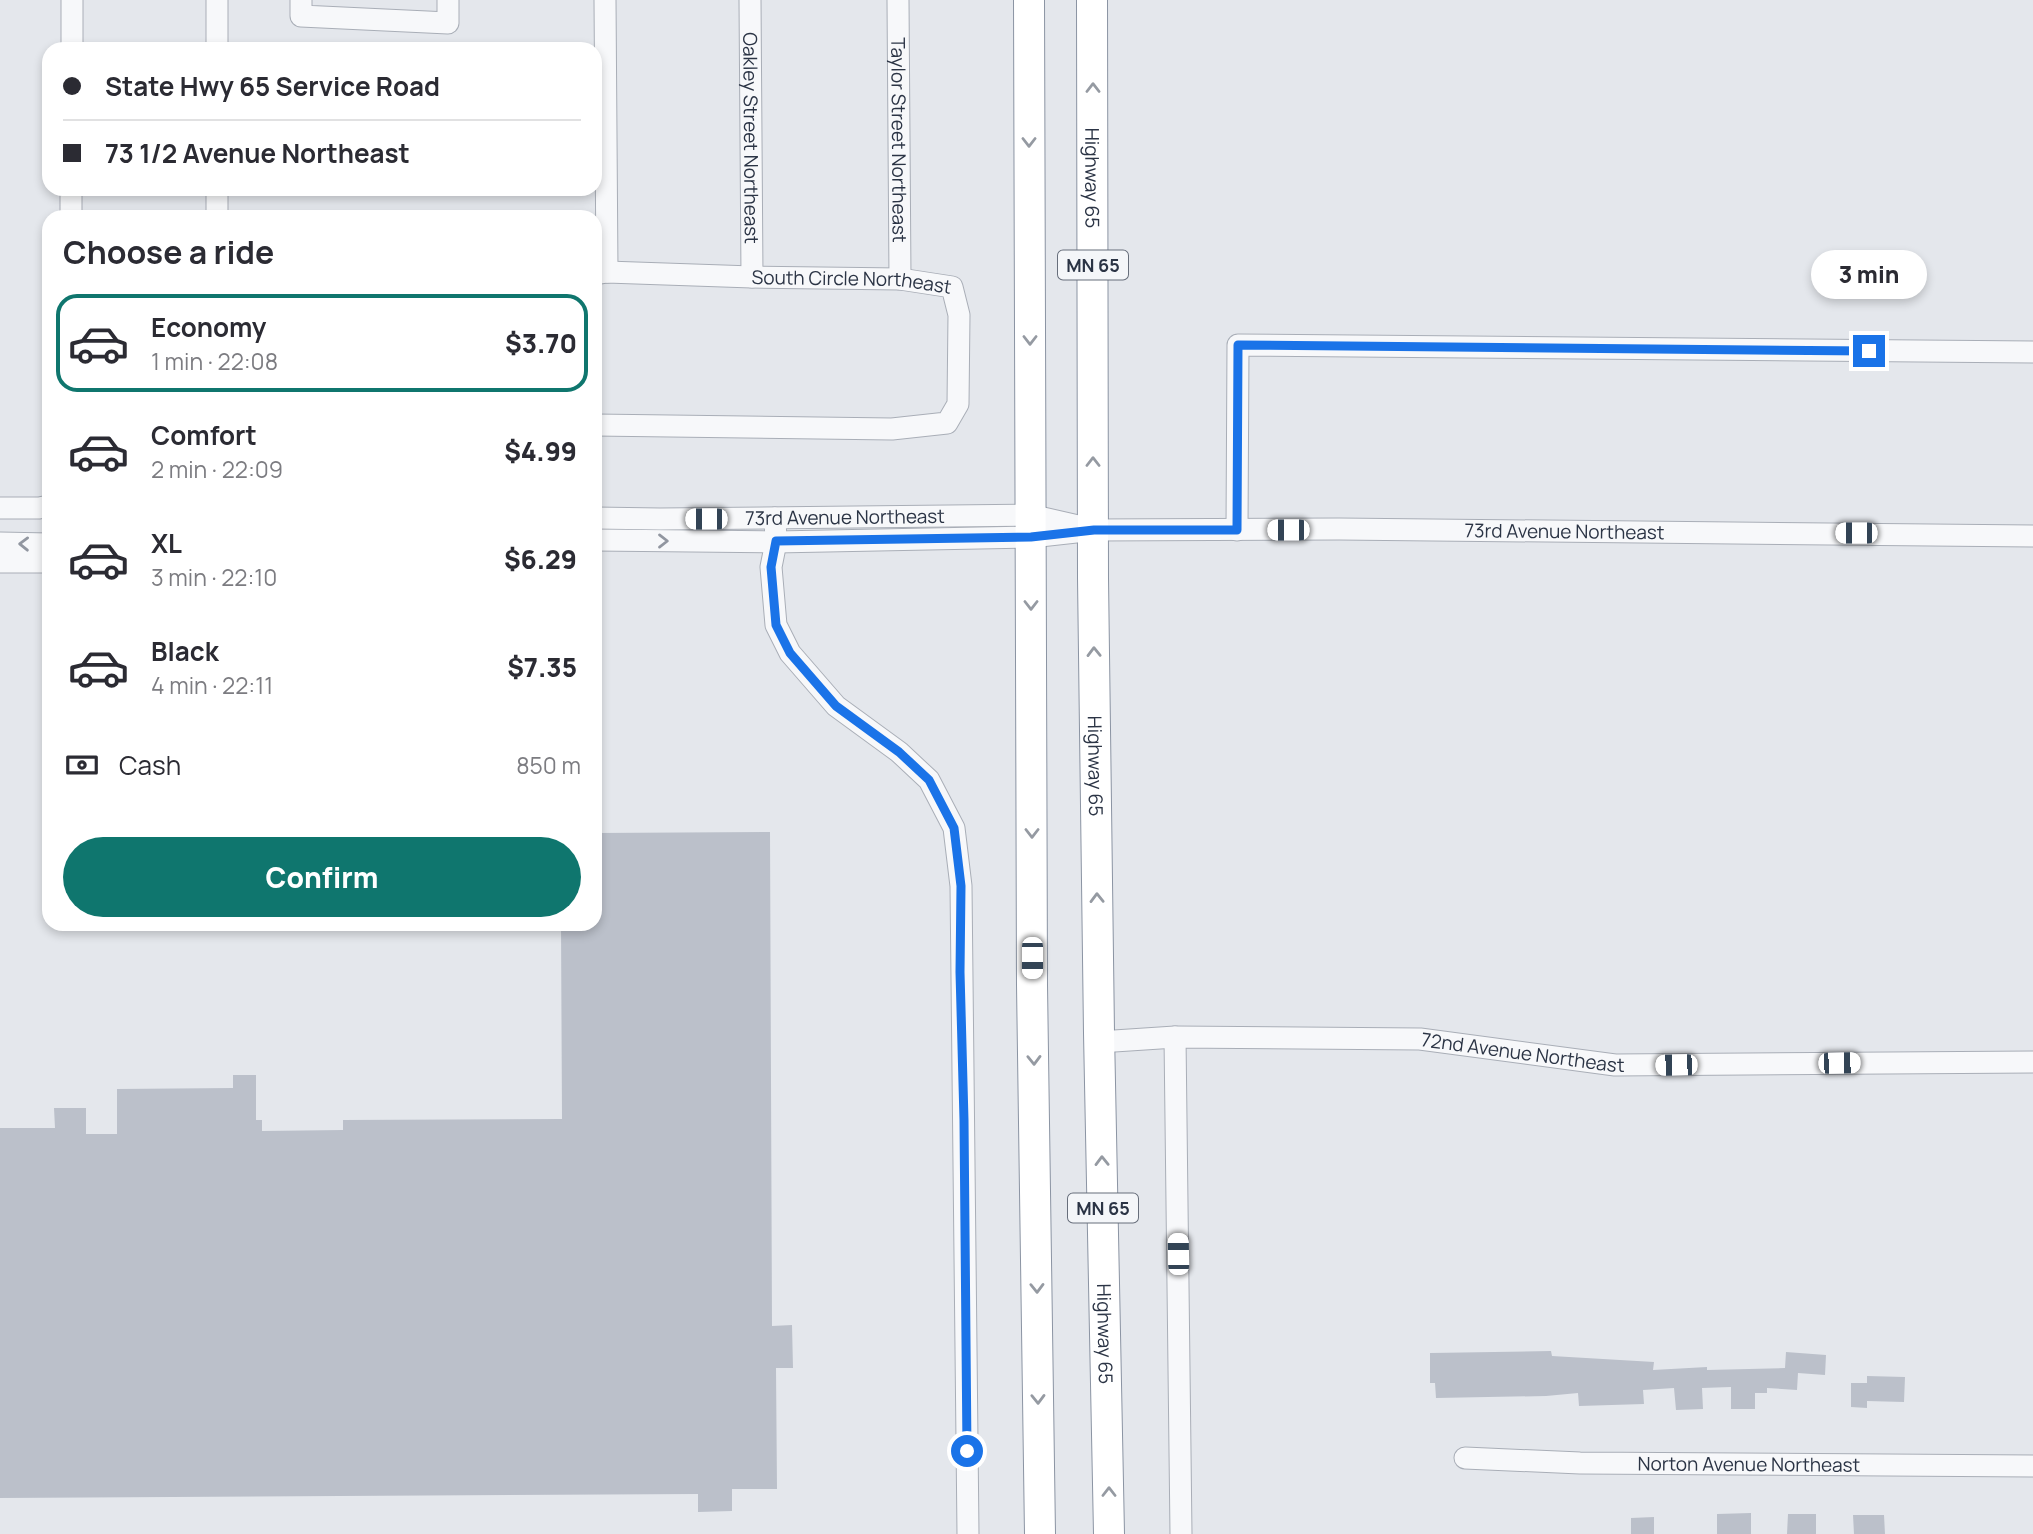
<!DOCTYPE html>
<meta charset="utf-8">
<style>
:root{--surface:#fff;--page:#f7f7f7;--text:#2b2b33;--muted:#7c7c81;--line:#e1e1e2;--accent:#0f766e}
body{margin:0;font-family:Manrope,sans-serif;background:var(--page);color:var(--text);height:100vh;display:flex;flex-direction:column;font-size:26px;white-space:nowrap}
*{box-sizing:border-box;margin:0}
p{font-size:23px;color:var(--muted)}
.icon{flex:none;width:38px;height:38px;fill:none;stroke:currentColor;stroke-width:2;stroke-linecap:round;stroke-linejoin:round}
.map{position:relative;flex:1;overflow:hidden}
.sheet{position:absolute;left:42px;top:210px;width:560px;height:721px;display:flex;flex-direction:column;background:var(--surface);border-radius:21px;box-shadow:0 4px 10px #0003}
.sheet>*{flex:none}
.banner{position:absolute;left:42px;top:42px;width:560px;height:154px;border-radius:21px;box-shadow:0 4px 10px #0003;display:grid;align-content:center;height:154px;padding:0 21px;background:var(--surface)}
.end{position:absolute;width:32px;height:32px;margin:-16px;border:9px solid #1a73e8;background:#fff;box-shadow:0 0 0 4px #fff}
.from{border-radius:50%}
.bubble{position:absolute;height:49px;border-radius:24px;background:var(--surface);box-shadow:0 4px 10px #0003;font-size:23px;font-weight:800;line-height:49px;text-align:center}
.car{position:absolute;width:21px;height:42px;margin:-21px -10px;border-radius:9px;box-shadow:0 0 5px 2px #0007;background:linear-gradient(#fff 24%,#345 0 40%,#fff 0 76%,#345 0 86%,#fff 0)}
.banner b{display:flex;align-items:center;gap:24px;height:66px;font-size:26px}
.banner b+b{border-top:2px solid var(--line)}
.banner i{width:18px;height:18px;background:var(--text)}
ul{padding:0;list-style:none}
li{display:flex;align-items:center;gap:21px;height:98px;margin:0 14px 10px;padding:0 7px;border:4px solid transparent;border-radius:21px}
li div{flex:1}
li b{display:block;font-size:26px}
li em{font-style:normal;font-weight:800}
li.current{border-color:var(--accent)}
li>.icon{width:63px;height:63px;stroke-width:1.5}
h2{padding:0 21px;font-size:32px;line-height:84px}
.pay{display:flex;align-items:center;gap:18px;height:77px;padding:0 21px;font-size:26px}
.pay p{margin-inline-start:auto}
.primary-button{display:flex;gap:14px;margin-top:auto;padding:14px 21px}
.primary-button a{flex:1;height:80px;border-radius:42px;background:var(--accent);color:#fff;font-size:28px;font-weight:800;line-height:80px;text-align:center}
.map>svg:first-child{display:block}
.building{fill:#bbc0ca}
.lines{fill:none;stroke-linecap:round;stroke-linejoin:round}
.minor-casing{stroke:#a9aeb7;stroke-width:23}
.highway-casing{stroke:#8b94a3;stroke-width:32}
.minor{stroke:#f7f8fa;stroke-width:21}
.highway{stroke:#fff;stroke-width:30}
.oneway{stroke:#959aa2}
.oneway2{stroke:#9196a0}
.route{stroke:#1a73e8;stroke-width:9}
.labels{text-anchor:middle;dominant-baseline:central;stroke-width:5;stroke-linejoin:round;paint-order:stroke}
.shield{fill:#f4f6f9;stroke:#676e7b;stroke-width:2}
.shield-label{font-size:18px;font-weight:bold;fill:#2b3445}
.street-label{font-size:19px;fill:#2b3445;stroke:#f4f6f9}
</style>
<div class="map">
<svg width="2033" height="1534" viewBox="0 0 2033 1534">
<rect width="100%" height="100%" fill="#e4e7ec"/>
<path class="building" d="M770,832L772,1326L792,1325L793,1368H776L777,1489H732V1511L698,1512V1494L0,1498V1128H55L54,1108H86V1134H117V1089L233,1088V1075H256V1120H262V1131L343,1130V1120L562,1119L561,924H595V833Z
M1551,1351L1552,1356L1654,1362L1653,1370L1707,1367V1370L1785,1368L1786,1352L1826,1355L1825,1375L1798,1373L1797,1390L1767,1388V1393H1755V1409H1731V1387L1702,1388L1703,1409L1676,1410L1674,1388L1643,1390L1644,1404L1579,1406L1578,1393L1546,1396L1436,1398L1435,1383H1430V1353Z
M1867,1376L1905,1377L1904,1402L1867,1401V1408L1851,1407V1383H1867Z
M1751,1513V1534H1717V1514Z
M1788,1514H1816V1534H1787Z
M1853,1515H1884L1885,1534H1854Z
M1654,1517V1534H1631V1518Z"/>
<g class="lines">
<defs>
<g id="minor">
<path d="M72,0V49"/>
<path d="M301,0V16L448,23V0"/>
<path d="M605,0L607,272"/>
<path id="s1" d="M750,0L752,277"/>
<path id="s2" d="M898,0L900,279"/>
<path d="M217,49V0"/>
<path d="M217,189V217"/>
<path d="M71,217V189"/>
<path id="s3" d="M595,274L607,272L752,277L900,279L952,287L959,315L958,404L947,423L892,429L595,425"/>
<path d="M0,508H39L49,506"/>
<path id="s4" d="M595,518L660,519L1030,515L1078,526"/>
<path d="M775,518L776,542L771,567L776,625L790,653L836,706L899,752L929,780L954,828L961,886L968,1534"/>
<path d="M1237,530L1238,345L2033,352"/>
<path id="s5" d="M595,540L776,542L1031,537L1094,530L1339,529L2033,536"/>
<path d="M0,543L49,544"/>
<path d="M0,562H49"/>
<path d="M1175,1037L1181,1534"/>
<path id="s6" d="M1099,1042L1175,1037L1420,1039L1615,1065L2033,1062"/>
<path id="s7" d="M1465,1458L1580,1463L2033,1466"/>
</g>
<g id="highway">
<path d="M1029,0L1032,985L1040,1534"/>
<path id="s8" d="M1092,0L1093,578L1099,1033L1109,1534"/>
</g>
</defs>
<use href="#minor" class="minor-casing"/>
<use href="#highway" class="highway-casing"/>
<use href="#minor" class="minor"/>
<use href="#highway" class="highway"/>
</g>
<defs><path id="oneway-chevron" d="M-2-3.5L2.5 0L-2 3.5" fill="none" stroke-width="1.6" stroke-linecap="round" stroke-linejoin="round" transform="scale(1.75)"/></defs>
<g class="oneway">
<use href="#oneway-chevron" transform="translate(1093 88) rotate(-90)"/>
<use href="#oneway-chevron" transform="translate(1029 142) rotate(90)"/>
<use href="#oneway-chevron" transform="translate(1030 340) rotate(90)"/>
<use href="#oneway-chevron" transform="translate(1093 462) rotate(-90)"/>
<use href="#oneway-chevron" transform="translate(1031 605) rotate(90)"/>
<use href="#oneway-chevron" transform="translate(1094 652) rotate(-91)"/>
<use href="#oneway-chevron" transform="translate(1032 833) rotate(90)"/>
<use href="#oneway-chevron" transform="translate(1097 898) rotate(-91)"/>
<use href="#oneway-chevron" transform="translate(1034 1060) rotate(89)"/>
<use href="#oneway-chevron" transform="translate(1102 1161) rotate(-91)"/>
<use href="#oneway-chevron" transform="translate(1037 1288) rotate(89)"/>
<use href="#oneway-chevron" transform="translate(1038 1399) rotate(89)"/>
<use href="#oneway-chevron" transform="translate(1109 1492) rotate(-90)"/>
</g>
<g class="oneway2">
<use href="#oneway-chevron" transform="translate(663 541)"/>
<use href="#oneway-chevron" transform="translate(24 544) rotate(-179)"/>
</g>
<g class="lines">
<path class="route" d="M967,1451L964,1120L960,972L961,886L954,828L929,780L899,752L836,706L790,653L776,625L771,567L776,541L1031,537L1094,530H1237L1238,345L1869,351"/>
</g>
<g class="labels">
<g class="shield">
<rect x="1058" y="250.5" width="70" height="29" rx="5"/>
<rect x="1068" y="1193.5" width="70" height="29" rx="5"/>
</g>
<g class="shield-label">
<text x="1093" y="265">MN 65</text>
<text x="1103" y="1208">MN 65</text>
</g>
<g class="street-label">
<text stroke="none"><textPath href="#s1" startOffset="138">Oakley Street Northeast</textPath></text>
<text stroke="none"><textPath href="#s2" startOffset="140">Taylor Street Northeast</textPath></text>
<text stroke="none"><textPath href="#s8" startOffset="178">Highway 65</textPath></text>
<text stroke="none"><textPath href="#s3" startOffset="257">South Circle Northeast</textPath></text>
<text stroke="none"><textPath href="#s4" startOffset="250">73rd Avenue Northeast</textPath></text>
<text stroke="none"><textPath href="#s5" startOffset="970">73rd Avenue Northeast</textPath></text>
<text stroke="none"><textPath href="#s8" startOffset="766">Highway 65</textPath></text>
<text stroke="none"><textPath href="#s6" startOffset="425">72nd Avenue Northeast</textPath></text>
<text stroke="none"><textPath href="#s8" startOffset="1334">Highway 65</textPath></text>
<text stroke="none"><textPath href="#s7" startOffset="284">Norton Avenue Northeast</textPath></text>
</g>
</g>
</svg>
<i class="end from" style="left:967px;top:1451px"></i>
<i class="end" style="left:1869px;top:351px"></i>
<div class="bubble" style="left:1811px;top:250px;width:116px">3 min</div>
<i class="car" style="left:706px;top:519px;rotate:270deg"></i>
<i class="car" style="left:1288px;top:530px;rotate:270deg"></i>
<i class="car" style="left:1856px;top:533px;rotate:270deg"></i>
<i class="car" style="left:1032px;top:958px;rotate:180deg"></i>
<i class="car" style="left:1839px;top:1063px;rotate:89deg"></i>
<i class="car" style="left:1676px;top:1065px;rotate:269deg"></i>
<i class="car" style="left:1178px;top:1254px;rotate:359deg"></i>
<div class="banner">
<b><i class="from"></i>State Hwy 65 Service Road</b>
<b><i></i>73 1/2 Avenue Northeast</b>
</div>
<section class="sheet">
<h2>Choose a ride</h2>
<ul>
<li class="current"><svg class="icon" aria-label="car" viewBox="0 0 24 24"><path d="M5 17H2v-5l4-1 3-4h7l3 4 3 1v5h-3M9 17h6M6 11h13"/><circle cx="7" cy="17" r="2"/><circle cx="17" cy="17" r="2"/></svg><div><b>Economy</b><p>1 min · 22:08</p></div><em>$3.70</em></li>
<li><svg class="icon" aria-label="car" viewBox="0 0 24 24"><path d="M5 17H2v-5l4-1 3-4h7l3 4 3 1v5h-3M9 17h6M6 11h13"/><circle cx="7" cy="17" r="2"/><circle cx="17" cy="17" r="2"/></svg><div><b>Comfort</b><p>2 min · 22:09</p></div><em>$4.99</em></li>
<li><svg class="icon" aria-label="car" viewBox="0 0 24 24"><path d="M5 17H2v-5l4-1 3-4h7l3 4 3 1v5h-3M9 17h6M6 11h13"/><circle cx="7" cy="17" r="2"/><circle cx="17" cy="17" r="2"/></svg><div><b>XL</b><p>3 min · 22:10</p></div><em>$6.29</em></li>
<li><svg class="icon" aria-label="car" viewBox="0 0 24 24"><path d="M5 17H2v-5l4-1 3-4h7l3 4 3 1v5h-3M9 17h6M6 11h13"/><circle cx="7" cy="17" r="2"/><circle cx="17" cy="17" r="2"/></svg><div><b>Black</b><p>4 min · 22:11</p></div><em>$7.35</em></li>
</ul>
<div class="pay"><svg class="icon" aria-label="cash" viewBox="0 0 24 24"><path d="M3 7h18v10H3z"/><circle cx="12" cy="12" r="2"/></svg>Cash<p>850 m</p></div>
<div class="primary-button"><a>Confirm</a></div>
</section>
</div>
